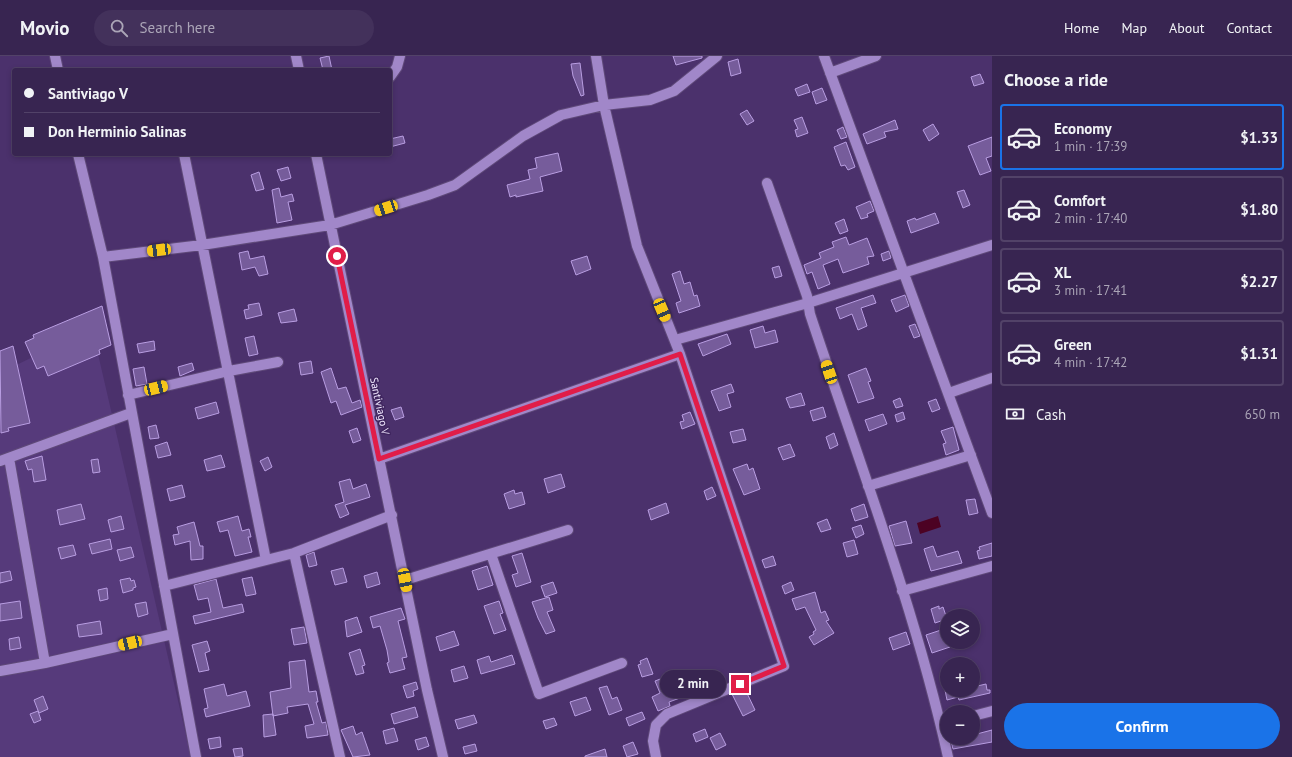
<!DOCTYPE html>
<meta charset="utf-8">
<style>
:root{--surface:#382551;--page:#43315b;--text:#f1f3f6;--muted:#aba5b7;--line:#524268;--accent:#1a73e8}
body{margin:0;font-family:"PT Sans",sans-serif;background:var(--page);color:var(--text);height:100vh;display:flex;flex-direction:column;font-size:15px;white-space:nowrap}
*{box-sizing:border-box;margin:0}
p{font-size:13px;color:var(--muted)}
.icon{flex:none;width:22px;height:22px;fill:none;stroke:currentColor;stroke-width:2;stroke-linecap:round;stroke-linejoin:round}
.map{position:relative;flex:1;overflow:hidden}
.drawer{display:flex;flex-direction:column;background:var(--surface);width:300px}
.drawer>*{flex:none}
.hud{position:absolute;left:12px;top:12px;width:380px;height:88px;border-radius:4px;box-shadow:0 2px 6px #0003,0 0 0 1px var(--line);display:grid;align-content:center;height:88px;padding:0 12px;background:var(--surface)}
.tools{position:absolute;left:940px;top:553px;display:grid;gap:8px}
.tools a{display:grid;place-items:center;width:40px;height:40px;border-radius:50%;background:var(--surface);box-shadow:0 2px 6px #0003,0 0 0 1px var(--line);font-size:20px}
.end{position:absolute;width:18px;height:18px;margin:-9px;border:5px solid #e11d48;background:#fff;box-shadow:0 0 0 2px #fff}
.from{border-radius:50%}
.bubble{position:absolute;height:28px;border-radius:14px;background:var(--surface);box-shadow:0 2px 6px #0003,0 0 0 1px var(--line);font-size:13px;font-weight:700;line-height:28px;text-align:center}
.car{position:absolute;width:12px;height:24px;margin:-12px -6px;border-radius:5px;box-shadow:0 0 3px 1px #0007;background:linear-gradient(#f5c518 24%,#345 0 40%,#f5c518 0 76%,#345 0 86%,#f5c518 0)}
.hud b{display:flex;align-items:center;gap:14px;height:38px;font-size:15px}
.hud b+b{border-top:1px solid var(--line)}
.hud i{width:10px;height:10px;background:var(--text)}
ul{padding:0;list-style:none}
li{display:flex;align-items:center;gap:12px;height:66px;margin:0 8px 6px;padding:0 4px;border:2px solid var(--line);border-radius:4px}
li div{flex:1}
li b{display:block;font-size:15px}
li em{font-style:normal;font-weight:700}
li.on{border-color:var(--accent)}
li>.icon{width:36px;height:36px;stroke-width:1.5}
h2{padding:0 12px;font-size:18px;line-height:48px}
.pay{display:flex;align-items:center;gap:10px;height:44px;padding:0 12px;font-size:15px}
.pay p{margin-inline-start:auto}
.action{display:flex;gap:8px;margin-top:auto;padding:8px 12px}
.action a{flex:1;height:46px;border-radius:24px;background:var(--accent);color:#fff;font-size:16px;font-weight:700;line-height:46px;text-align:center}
header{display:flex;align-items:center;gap:24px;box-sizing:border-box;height:56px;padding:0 20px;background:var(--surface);border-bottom:1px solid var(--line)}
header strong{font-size:19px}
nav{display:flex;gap:22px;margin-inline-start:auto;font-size:14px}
.search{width:280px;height:36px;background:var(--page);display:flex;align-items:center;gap:10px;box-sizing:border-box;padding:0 14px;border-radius:22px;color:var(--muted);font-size:15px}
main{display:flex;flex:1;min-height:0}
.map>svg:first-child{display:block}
.built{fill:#563a7b}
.water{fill:#4c0223}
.building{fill:#765c9b;stroke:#b99ee2}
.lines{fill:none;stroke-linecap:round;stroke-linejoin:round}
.minor-casing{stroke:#5f4979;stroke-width:12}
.minor{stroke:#a187c9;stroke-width:10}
.route{stroke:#e11d48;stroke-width:5}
.labels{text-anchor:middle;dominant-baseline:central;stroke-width:3;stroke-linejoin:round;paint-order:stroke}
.street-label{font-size:11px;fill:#f1e9ff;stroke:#402660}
</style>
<header>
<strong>Movio</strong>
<div class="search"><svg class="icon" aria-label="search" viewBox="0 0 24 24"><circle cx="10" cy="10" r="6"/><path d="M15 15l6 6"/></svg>Search here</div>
<nav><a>Home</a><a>Map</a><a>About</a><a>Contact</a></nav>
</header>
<main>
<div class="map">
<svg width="992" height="701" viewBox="0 0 992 701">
<rect width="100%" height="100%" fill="#4b316c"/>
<path class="built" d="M92,272L191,701H0V317Z"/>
<path class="water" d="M938,460L941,471L920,478L917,467Z"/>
<path class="building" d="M329,0L332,14H323L320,2Z
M673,0H702V2L676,9Z
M738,3L741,17L731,20L728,6Z
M580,7L584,39L581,40L573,20L571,8Z
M980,18L984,27L974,30L971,21Z
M807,28L810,36L798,40L795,33Z
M822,32L827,44L816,48L812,36Z
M747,54L754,65L747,69L740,58Z
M802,61L808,77L797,81L795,74L798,73L794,64Z
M895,64L898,73L884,76L886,81L867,88L863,78Z
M933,68L939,78L929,85L923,74Z
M843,71L847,81L841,83L837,74Z
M403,80L405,87L390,91V83Z
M992,81V100L986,102L991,115L980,119L968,90Z
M846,86L855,111L848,114L845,109L841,110L834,91Z
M558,97L562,115L540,121L543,135L516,141V139L510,141L507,129L530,123L528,114L537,112L535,102Z
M288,111L291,122L281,125L277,114Z
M259,116L264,133L256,135L251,119Z
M279,132L281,141L292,138L294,145L288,146L292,164L277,167L272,134Z
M964,134L970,149L963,152L957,136Z
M870,145L874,155L867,158L868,161L861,163L856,151Z
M935,157L939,167L911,177L907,165L915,162L916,164Z
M844,163L848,175L840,178L835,167Z
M846,181L849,189L867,182L874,200L867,201L869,208L843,217L838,203L823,209L830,228L818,233L812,216L807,218L804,209L821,202L819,197L834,191L832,186Z
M248,195L250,203L264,200L268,218L259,220L255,211L242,214L239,197Z
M889,195L891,202L883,205L881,198Z
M587,200L591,213L576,219L571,205Z
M779,210L782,220L775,222L772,212Z
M680,215L684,228L690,226L694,240L697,239L700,250L679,257L676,247L681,245L672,218Z
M873,239L876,247L861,252L867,270L858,274L852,258L840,263L836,252Z
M905,239L909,250L896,256L891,244Z
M259,247L262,259L246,263L244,254L249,253L248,249Z
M102,250L111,289L99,294L100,298L48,320L44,310L37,313L25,286L34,282L33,279Z
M294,253L297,265L281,267L278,257Z
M915,268L920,280L914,282L909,270Z
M763,270L765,277L775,274L778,286L755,292L750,274Z
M727,278L731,288L703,300L698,288Z
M254,280L258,298L249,300L245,282Z
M154,285L155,294L139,297L137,288Z
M13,290L30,367L8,372L9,375L1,377L0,295Z
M311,305L313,317L301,319L299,307Z
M192,307L194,314L180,320L178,311Z
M144,311L147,328L136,330L133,313Z
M331,312L338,333L346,331L352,347L360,344L362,351L341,359L336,345L331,347L321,316Z
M866,312L871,325L868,326L874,342L858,347L848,319Z
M731,328L734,336L727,338L731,351L719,355L711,335Z
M801,337L805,349L790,352L786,342Z
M900,342L903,350L896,352L893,345Z
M936,343L940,353L932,356L928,346Z
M216,346L219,357L198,363L195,352Z
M401,351L404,361L395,364L391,354Z
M823,351L826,361L813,365L810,355Z
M690,356L695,368L682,373L680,366L684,365L682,359Z
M903,356L905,363L897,366L895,359Z
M883,358L887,368L869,375L865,364Z
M156,369L159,382L150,383L148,371Z
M953,371L959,394L946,399L943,388L946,387L941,375Z
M357,372L361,384L353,387L349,375Z
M743,373L746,384L733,387L730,376Z
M834,377L838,389L830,393L826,381Z
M167,386L171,399L158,402L155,390Z
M790,388L795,400L783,404L778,392Z
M221,399L225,411L207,415L204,404Z
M42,400L46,424L34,426L32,413L28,414L25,405Z
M268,401L272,411L265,415L260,405Z
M98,403L100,416L93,417L91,404Z
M747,408L749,414L753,412L760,433L744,439L733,413Z
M561,418L565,431L548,437L544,423Z
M350,423L353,433L366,428L370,441L345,449L349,458L340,462L335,449L344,446L339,426Z
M182,429L185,441L170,445L167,433Z
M712,431L716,440L707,444L704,435Z
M514,434L515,438L522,436L525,448L509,453L504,438Z
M975,443L978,457L969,459L966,444Z
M666,447L669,457L651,464L648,454Z
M81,448L85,463L60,469L57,454Z
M864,448L868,461L855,465L851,453Z
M121,460L124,473L111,476L108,464Z
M238,460L242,475L249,473L251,481H248L252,496L235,500L228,474L220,476L217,466Z
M827,463L831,473L821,476L817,467Z
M906,465L912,487L895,490L889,470Z
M194,466L200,490H203V503L191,504L190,485L175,489L173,479L179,478L177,471Z
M861,469L864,478L856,482L852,472Z
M110,483L112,493L92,498L89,488Z
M854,484L858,498L847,501L843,487Z
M992,487V500L979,503L977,495L980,494L979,491Z
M73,489L76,499L61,503L58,492Z
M933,490L937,501L958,495L962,507L931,515L924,493Z
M131,491L134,501L120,505L117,494Z
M314,496L317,509L309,511L306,499Z
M522,497L531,526L516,531L512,519L518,517L512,500Z
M773,500L776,509L765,512L762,504Z
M487,510L493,529L478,534L472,515Z
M343,512L347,526L335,529L331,515Z
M10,515L12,524L0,527V517Z
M377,516L380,528L367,532L364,520Z
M252,521L256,538L246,540L242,523Z
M130,522L131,525L134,524L136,531L133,532V534L123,537L120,524Z
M216,523L223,552L242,548L244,556L195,568L193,560L211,556L208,542L198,544L194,529Z
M553,526L557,537L545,541L541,530Z
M791,526L794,534L785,538L782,530Z
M107,532L108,543L100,545L98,534Z
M815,536L821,557L825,555L829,564L826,565L834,577L814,589L809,581L814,578L813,576L816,574L805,551L796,554L792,543Z
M549,541L553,554L547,556L555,575L546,578L538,562L532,546Z
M20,545L22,562L0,565V548Z
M499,545L503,557L500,558L506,574L494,578L484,550Z
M146,546L148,558L138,561L135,548Z
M939,550V553L943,551L947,563L935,567L931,553Z
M401,552L405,563L398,565L407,601L402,602L405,613L390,617L387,607L389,606L387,594L380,570L373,572L370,561Z
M357,561L362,576L347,581L345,565Z
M100,565L102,578L79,581L77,569Z
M304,571L307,587L294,589L291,573Z
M944,573L950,591L932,597L926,579Z
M454,575L459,589L440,595L436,581Z
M906,576L910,588L893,594L889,582Z
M19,581L21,592L10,594L9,583Z
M207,585L210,595L205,597L209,614L199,616L192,589Z
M360,593L365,609L362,610L364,617L356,619L349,597Z
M512,599L515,608L481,618L477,604L489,600L491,606Z
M647,602L653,618L642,621L638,609L641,608L640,605Z
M305,604L309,636L316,635L318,646H316L322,667L326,666L328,679L307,682L305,670L314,668L308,648L287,651L288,657L273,660L270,636L291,632L289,606Z
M464,610L468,622L454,626L451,614Z
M671,619L674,628L685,623L691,638L669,646L670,650L658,655L652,641L660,637L655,625Z
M416,626L418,633L413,635L414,640L407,642L403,630Z
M224,628L227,640L246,635L250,650L206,661L204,653L208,652L204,633Z
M986,628L987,634H990V637L959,644L958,641L947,644L945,634H973V631Z
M607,630L612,643L617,641L622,654L609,659L599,632Z
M745,633L755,654L743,660L732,638Z
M43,640L48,653L39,657L34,644Z
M586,641L591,654L575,660L570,646Z
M415,651L418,661L394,668L391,658Z
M38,655L41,664L34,667L30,658Z
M642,656L645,663L629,670L626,662Z
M273,658L276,679L264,681L263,659Z
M474,659L477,667L458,673L455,664Z
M554,662L557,669L546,673L543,665Z
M353,670L356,679L362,676L370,699L353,701L341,674Z
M394,672L398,685L386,688L383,675Z
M705,673L708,681L696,686L693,678Z
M992,674V686L953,693L950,682H973V679Z
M720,677L726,689L716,694L710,682Z
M220,681L221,691L210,693L208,683Z
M426,681L429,690L418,694L415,684Z
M633,686L638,698L627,701L623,690Z
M475,688L477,695L465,698L463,691Z
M242,692L243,700L235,701L233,693Z
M605,693L607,701H585V700Z"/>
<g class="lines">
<defs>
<path id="minor" d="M55,0L58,14
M296,0L299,14
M596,0L604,49L637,190L680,298L784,610L667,658L656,669L653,685L656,701
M824,0L992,457
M830,17L876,0
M390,21L397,11L400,0
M78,98L103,201L196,701
M184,98L266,504
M316,98L427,634L443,701
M767,127L807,240L810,258C858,403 915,552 948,701
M103,201L202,189L330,169L428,139L455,129L523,80L561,59L604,49L650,44L674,35L717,0
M675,284L808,247L992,189
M949,337L992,322
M128,339L229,315L278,306
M9,402L45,607
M379,403L680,298
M0,405L131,357
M868,430L971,399
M294,497L340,701
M491,498L539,638L622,607
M405,524L568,474
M164,530L294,497L392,459
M902,535L992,510
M0,615L45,607L173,578
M973,660L992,655"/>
</defs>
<use href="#minor" class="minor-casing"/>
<use href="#minor" class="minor"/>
</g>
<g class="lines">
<path class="route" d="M337,200L379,403L680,298L784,610L740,628"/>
</g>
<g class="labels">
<g class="street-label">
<text transform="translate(380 350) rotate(78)">Santiviago V</text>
</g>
</g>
</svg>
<div class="tools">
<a><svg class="icon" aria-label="layers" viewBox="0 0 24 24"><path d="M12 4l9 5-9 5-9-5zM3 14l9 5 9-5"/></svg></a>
<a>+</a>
<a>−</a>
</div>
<i class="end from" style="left:337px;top:200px"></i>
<i class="end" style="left:740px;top:628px"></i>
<div class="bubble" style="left:660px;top:614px;width:66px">2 min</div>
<i class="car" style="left:386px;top:152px;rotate:252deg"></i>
<i class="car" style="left:159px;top:194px;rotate:263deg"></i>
<i class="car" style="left:662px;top:254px;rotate:157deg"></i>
<i class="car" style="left:829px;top:316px;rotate:341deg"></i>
<i class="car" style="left:156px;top:332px;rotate:76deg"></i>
<i class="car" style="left:405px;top:524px;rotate:169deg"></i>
<i class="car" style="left:130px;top:587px;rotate:257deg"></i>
<div class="hud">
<b><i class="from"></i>Santiviago V</b>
<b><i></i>Don Herminio Salinas</b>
</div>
</div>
<section class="drawer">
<h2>Choose a ride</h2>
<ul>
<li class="on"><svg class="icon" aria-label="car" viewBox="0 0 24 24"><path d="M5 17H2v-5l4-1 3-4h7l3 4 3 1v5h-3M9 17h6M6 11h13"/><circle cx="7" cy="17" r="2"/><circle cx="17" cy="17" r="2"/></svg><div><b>Economy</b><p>1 min · 17:39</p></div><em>$1.33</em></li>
<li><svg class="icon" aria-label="car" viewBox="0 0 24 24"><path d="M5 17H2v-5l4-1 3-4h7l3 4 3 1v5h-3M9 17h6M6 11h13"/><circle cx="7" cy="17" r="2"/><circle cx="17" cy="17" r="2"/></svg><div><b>Comfort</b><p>2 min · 17:40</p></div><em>$1.80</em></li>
<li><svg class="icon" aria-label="car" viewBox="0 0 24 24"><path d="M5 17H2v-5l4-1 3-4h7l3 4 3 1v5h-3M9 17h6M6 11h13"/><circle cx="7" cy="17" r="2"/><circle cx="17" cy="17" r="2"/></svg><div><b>XL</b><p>3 min · 17:41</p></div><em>$2.27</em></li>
<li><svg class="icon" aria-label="car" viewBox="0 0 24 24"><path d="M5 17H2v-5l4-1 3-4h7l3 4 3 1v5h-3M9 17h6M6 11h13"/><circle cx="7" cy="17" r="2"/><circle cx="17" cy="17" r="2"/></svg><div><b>Green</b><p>4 min · 17:42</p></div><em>$1.31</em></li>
</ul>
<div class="pay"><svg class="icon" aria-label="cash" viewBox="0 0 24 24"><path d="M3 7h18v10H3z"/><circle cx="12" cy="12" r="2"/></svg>Cash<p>650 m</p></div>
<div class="action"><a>Confirm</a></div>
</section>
</main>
